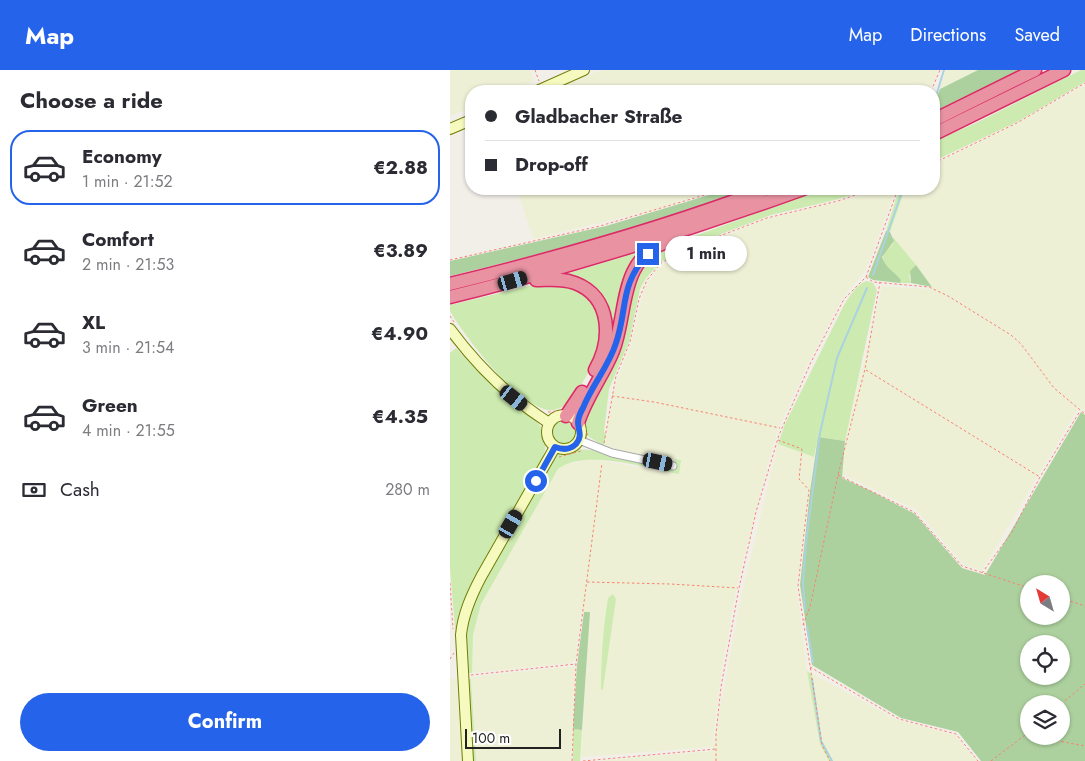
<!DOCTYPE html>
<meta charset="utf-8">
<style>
:root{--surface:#fff;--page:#f2f2f3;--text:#2b2b33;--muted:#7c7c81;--line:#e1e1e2;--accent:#2563eb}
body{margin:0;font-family:Jost,sans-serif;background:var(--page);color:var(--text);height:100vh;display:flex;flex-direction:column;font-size:19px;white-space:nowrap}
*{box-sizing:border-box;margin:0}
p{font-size:16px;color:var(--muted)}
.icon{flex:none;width:28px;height:28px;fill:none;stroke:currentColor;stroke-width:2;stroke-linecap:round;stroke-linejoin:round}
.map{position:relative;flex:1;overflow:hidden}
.details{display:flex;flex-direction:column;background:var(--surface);width:450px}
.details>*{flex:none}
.guide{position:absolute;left:15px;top:15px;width:475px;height:110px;border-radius:20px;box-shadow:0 1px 4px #0004;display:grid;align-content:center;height:110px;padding:0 20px;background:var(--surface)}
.needle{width:32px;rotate:323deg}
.tools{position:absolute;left:570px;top:505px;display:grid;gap:10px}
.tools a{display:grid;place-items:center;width:50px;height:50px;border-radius:50%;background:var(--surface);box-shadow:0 1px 4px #0004;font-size:25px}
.scale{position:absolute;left:15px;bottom:12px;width:96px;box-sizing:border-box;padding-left:5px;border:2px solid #222;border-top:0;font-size:14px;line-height:18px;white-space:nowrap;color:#222;-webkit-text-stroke:4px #fff;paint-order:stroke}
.end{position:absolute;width:22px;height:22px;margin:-11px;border:6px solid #2563eb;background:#fff;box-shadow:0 0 0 2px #fff}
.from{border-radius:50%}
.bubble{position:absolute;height:35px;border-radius:18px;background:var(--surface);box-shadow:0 1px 4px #0004;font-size:16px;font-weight:700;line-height:35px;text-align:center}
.car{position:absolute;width:15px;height:30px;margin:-15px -8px;border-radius:6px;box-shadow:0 0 4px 1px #0007;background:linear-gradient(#222 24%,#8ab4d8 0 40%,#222 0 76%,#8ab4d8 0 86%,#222 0)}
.guide b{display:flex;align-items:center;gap:18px;height:48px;font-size:19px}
.guide b+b{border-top:1px solid var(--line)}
.guide i{width:12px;height:12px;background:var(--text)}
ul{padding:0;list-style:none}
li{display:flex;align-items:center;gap:15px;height:75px;margin:0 10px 8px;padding:0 10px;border:2px solid transparent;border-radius:20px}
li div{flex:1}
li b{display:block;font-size:19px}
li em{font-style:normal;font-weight:700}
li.selected{border-color:var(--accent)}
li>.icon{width:45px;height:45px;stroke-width:1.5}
h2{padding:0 20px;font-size:22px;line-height:60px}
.pay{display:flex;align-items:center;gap:12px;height:55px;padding:0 20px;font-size:19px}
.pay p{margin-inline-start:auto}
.button{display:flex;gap:10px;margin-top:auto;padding:10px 20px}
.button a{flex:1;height:58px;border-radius:30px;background:var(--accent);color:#fff;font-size:20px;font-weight:700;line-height:58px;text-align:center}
header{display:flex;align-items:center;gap:30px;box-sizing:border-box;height:70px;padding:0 25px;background:var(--accent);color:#fff}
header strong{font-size:24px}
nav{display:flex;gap:28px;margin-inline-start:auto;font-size:18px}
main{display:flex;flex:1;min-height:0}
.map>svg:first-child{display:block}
.farmland{fill:#eef0d5}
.grass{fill:#cdebb0}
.forest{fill:#add19e;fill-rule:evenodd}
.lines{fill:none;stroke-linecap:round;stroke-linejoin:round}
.stream{stroke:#aad3df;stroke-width:2}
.minor-casing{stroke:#a9a9a9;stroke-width:9}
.secondary-casing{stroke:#707d05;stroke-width:12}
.motorway-casing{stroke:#dc2a67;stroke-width:15}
.path{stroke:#fa8072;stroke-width:1;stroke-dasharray:2.5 2.5;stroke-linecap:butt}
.minor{stroke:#fff;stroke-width:7}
.secondary{stroke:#f7fabf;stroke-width:10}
.motorway{stroke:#e892a2;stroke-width:12}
.route{stroke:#2563eb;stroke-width:6}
</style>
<header>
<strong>Map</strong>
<nav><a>Map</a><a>Directions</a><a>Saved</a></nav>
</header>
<main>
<section class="details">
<h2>Choose a ride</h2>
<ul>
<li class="selected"><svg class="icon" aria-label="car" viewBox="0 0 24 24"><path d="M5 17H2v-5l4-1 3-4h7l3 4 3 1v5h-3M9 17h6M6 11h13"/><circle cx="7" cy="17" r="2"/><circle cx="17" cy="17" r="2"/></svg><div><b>Economy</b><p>1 min · 21:52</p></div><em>€2.88</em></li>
<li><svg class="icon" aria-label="car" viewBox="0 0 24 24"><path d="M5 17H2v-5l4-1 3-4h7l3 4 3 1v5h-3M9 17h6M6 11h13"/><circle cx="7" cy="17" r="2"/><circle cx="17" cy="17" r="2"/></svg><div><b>Comfort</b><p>2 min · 21:53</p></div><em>€3.89</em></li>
<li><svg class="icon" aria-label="car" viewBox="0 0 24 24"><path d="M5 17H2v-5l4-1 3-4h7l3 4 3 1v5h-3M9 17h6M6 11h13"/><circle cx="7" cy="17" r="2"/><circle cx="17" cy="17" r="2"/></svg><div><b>XL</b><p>3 min · 21:54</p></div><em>€4.90</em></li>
<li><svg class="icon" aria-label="car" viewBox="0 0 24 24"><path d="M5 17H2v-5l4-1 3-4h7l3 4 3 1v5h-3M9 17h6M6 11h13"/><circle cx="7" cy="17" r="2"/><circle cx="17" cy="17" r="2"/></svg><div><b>Green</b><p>4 min · 21:55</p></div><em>€4.35</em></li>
</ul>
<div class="pay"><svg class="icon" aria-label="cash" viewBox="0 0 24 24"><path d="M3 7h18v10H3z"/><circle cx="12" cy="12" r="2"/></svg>Cash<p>280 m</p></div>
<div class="button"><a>Confirm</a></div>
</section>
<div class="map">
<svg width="635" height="691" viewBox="0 0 635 691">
<rect width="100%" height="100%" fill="#f2efe9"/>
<path class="farmland" d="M0,0H80L84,11L61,21H21V38L0,46Z
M151,0H488L484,11L476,21H101Z
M496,0H528L490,19Z
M635,15V342L629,337L532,501L514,495L465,439L393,405L395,371L432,216L480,219L482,217L440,162L455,119H484V94L568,53Z
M67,119H268L207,139L83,169Z
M427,119H446L416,200L392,229L357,296L329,358L320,387L287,515L272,598L262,677L131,687L140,542H131L126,589L122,593L22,603L23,565L31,534L42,513L108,399L113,395L141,389L229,404L231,390L185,384L154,376L163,320L181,274L195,216L207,200L214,194L243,178L317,149L399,129Z
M328,374L364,387L347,518L357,601L448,650L505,665L527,691H145L262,681L291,527Z
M125,596L121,691H26L21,607Z
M0,608L5,609L10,613L15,691H0Z"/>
<path class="grass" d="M631,0H635V12L569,51L484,91V71L526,53Z
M373,119H420L389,129L321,145L242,175L211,192L196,208L190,219L179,272L159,319L154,362L156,364L154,376L136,365L132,352L192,197L212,178Z
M449,119H455L440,162L436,161Z
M443,167L466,195L459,206L461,213H450L451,210C445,202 429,196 434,183L443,174Z
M199,179L192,187L165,268L150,294L155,240L109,206Z
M417,211L423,213L427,220L395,371L368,367L364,387L328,374L335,354L394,235C400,226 406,214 417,211Z
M110,213L140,227L153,256L145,291L119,336C111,335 106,342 97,340C66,333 24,277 6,251L0,241V235L87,214Z
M6,278C20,293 34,309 50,322C63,333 86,345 93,361C99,375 94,385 88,398L33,495L8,571L6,570L0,499V283Z
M102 362a12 12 0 1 1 24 0a12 12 0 1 1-24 0Z
M124,379L141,380L196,395L224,399L225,389L231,390L229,404C197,398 134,378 108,399L31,534L23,565L22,603H16L15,566L23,528L101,391L110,383Z
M163,524L166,529L153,619L151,620C151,589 153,559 158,528Z
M357,601L361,604L372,672L383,691H379L370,674Z
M16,609H21L26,691H21Z
M123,659L132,660L130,691H123Z"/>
<path class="forest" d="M528,0H572L484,42V27L488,24L490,19Z
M279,119H301C202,154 102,182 0,206V191L156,156Z
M436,161L440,162L444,171L432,187C436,199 445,202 451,210L450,213L423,210L418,207Z
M466,195L482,217L461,213L460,201Z
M631,342L635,345V691H531L508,662L451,648L362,595L350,515L360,421L368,367L395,371L392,408L419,420L465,444L512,498L535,505ZM579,514H611V546H579ZM579,574H611V606H579ZM579,634H611V666H579Z
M134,542H140L132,660L123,659L127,595Z"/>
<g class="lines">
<path class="stream" d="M487,23L494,0
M423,205L453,119
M355,540L353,513L356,473L370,363L387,288L417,218
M357,557L363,592
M362,609L371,671L382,691"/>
<defs>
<path id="minor" d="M129,370L162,383L223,396"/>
<path id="secondary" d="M87,21L134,0
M0,59L21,50
M0,259C28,297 60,328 99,353
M97 362a17 17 0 1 1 34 0a17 17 0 1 1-34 0Z
M18,691L11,565C13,544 21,526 31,507L105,377"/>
<path id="motorway" d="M484,50L585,0
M484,64L614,0
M86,210C99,210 112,208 125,213C162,227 162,270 145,300
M0,214C107,188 214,158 317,119
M0,227C120,197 237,161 353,119
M116,346L132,322
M128,353C136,327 153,306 163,281C178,243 168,190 216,172"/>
</defs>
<use href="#minor" class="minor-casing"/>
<use href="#secondary" class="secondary-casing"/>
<use href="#motorway" class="motorway-casing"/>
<path class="path" d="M85,0L89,11
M69,21L79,17
M481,21L490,0
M484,93L567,53L635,13
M0,190L150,156L275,119
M416,207L423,212L479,217L498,226L561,265L571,274L604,318L635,344
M0,246L4,252
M416,300L590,407
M162,326L204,332L330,358
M98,342L107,341
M135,358L138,366
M328,370L352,379L349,409L359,420L348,516L372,675L380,691
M154,373L166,306L180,272L189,229L197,210L211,193L238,178L317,148L388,131L423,119
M109,387L131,381L132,379
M388,405L464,442L512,496L579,518
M532,503L562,462L590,407L630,341
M137,512L220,514L288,518
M0,513L3,559
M611,528L635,536
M353,555L360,537L388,405L415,299L430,212
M0,589L4,583
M360,597L449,649L506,664L528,691
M21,605L126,594
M611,634L635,614
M582,666L635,676
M122,691L126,594L152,393
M133,691L266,679
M266,691V664L271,617L289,518L306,442L329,365L361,292L394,229L416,207L448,119
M541,691L579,662"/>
<use href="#minor" class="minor"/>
<use href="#secondary" class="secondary"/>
<use href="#motorway" class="motorway"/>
</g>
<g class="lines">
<path class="route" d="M86,411L105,377C113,380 120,380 126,374C133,366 128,360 128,352C128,348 131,341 133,338C142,315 159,296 166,273C178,238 169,215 198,184"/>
</g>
</svg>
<div class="tools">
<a><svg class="needle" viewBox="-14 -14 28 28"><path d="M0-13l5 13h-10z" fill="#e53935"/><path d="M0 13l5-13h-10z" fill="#7c7c81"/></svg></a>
<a><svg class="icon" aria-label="locate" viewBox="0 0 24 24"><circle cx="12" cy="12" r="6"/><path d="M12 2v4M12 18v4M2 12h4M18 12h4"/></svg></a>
<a><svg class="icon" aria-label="layers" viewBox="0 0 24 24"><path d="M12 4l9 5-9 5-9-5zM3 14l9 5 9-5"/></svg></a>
</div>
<div class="scale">100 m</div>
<i class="end from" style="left:86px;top:411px"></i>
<i class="end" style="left:198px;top:184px"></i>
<div class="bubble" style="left:215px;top:166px;width:82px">1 min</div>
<i class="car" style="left:63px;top:211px;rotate:74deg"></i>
<i class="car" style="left:64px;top:328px;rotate:128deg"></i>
<i class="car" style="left:208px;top:392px;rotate:102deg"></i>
<i class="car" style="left:61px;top:454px;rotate:30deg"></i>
<div class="guide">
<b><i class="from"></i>Gladbacher Straße</b>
<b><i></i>Drop-off</b>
</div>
</div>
</main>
